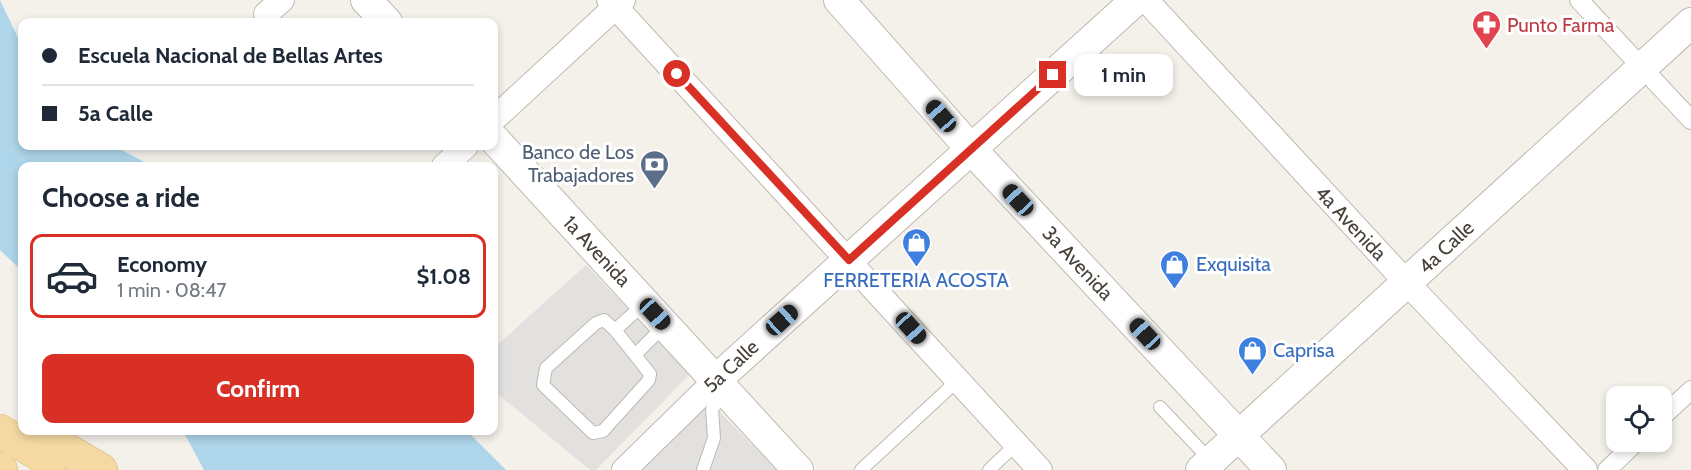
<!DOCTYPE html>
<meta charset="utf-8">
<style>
:root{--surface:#fff;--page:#f6f6f7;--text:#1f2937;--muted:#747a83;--line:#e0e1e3;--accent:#d93025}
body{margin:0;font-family:Cabin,sans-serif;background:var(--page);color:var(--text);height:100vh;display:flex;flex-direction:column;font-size:22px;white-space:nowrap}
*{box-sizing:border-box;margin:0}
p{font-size:20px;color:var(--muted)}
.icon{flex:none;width:33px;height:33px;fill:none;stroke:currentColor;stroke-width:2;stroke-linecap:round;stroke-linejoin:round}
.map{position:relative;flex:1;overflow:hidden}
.panel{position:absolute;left:18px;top:162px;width:480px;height:273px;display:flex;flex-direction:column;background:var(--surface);border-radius:12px;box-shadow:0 3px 9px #0003}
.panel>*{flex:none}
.top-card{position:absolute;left:18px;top:18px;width:480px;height:132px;border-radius:12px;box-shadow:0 3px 9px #0003;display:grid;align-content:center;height:132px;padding:0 24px;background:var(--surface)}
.fabs{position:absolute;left:1606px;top:386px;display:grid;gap:12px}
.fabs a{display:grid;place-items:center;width:66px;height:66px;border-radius:12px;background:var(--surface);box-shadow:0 3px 9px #0003;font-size:30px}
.end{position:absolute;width:27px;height:27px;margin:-14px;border:8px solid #d93025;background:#fff;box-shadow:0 0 0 3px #fff}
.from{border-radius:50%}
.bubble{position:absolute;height:42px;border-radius:12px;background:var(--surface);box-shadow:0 3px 9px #0003;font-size:20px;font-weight:700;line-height:42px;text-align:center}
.car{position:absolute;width:18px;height:36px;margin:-18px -9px;border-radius:8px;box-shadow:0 0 4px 2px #0007;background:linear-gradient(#222 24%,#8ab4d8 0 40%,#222 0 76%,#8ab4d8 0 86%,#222 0)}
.top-card b{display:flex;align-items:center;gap:21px;height:57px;font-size:22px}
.top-card b+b{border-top:2px solid var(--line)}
.top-card i{width:15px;height:15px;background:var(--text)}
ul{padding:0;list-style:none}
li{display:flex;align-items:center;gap:18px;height:84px;margin:0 12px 9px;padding:0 12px;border:3px solid transparent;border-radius:12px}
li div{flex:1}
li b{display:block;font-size:22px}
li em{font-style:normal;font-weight:700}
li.current{border-color:var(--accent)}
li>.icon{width:54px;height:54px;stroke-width:1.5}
h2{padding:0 24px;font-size:27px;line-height:72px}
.primary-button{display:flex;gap:12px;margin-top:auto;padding:12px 24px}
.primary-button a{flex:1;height:69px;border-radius:12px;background:var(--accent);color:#fff;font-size:24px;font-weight:700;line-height:69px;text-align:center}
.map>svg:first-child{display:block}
.parking{fill:#e3e1df}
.water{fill:#aed5ea}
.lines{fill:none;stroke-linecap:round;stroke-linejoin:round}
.service-casing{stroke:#bfb8ae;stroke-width:14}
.pedestrian-casing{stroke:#bfb8ae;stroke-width:20}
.minor-casing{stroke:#bfb8ae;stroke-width:26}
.tertiary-casing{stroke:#bfb8ae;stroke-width:32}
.primary-casing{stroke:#d9b474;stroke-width:34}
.service{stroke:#fff;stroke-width:12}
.pedestrian{stroke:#fff;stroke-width:18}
.minor{stroke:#fff;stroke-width:24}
.tertiary{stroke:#fff;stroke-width:30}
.primary{stroke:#f5d9a3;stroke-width:33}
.route{stroke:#d93025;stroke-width:8}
.labels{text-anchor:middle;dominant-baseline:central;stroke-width:6;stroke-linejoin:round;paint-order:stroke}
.health-label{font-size:20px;fill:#be3a42;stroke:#fff;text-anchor:start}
.service-label{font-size:20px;fill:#4e5e75;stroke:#fff;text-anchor:end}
.street-label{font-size:20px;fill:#474139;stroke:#fff}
.shop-label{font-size:20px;fill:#366cbe;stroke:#fff;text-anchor:start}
</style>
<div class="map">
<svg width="1691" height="470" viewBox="0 0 1691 470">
<rect width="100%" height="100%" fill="#f4f1eb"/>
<path class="parking" d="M586,265L690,374L596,470H590L494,391V348Z
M706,398L777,470H635Z"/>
<path class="water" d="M0,0L22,46V146H114L152,166H22V271L0,250Z
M183,431H467L506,470H204Z"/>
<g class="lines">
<defs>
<path id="service" d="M645,303L615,330L604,320L596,323L546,368L543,385L593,433L603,431L649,380L650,374L635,355L664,326
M615,330L635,355
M1160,407L1210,460
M703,470L714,438L712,409L725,392
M861,470L958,380
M989,470L1016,444"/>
<path id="pedestrian" d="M1579,0L1691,120
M1662,417L1691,390
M1607,470L1637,441"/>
<path id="minor" d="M609,0L1040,470
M1146,0L1407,283L1585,470
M266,14L282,0
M494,119L623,0
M444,166L466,146
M624,470L716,380"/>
<path id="tertiary" d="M366,0L387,22
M839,0L971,149L1271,470
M494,139L798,470
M716,380L1136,0
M1201,470L1691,23"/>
<path id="primary" d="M33,430L101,470
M0,431L50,461
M0,469L1,470"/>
</defs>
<use href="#service" class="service-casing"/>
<use href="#pedestrian" class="pedestrian-casing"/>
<use href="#minor" class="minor-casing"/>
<use href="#tertiary" class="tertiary-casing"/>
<use href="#primary" class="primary-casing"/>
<use href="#service" class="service"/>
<use href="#pedestrian" class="pedestrian"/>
<use href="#minor" class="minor"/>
<use href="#tertiary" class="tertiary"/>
<use href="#primary" class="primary"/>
</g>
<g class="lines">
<path class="route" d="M677,74L849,260L1053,75"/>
</g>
<defs>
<symbol id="pharmacy-pin" viewBox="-11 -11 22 30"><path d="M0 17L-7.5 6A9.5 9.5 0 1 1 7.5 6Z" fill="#e0444e" stroke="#fff"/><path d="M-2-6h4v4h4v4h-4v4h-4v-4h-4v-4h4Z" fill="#fff"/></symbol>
<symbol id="bank-pin" viewBox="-11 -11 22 30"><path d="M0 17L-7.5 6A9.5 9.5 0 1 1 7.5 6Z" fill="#5c6f8a" stroke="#fff"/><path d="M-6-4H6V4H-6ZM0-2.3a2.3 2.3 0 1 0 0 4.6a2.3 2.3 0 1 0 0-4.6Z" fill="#fff"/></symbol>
<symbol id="shop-pin" viewBox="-11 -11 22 30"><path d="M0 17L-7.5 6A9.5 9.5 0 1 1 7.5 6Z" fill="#3f7fe0" stroke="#fff"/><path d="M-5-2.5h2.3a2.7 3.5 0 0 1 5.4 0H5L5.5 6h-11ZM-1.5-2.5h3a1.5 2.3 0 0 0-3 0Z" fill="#fff"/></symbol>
</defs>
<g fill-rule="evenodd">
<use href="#pharmacy-pin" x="1470" y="8" width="33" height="45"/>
<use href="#bank-pin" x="638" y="148" width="33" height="45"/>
<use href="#shop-pin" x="900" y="226" width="33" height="45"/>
<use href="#shop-pin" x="1158" y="248" width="33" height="45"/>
<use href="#shop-pin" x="1236" y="334" width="33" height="45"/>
</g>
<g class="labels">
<g class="health-label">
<text x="1507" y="25">Punto Farma</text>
</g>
<g class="service-label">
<text x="634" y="152">Banco de Los<tspan x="634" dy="23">Trabajadores</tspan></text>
</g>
<g class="street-label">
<text transform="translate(1351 223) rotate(47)">4a Avenida</text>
<text transform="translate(1446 247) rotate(-43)">4a Calle</text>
<text transform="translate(597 251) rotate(47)">1a Avenida</text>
<text transform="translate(1078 263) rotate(47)">3a Avenida</text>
<text transform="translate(731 366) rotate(-43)">5a Calle</text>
</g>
<g class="shop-label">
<text x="1196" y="264">Exquisita</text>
<text x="916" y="280" text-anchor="middle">FERRETERIA ACOSTA</text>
<text x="1273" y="350">Caprisa</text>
</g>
</g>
</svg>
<div class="fabs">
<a><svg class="icon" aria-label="locate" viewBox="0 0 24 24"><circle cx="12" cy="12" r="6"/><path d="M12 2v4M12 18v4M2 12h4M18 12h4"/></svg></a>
</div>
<i class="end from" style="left:677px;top:74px"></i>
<i class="end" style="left:1053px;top:75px"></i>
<div class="bubble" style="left:1074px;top:54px;width:99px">1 min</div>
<i class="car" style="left:941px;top:116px;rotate:319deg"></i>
<i class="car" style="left:1018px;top:200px;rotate:317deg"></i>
<i class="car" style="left:655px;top:314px;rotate:137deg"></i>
<i class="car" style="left:782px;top:320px;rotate:48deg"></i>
<i class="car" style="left:911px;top:328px;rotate:138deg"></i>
<i class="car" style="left:1145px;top:334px;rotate:317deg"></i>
<div class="top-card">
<b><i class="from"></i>Escuela Nacional de Bellas Artes</b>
<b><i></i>5a Calle</b>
</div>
<section class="panel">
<h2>Choose a ride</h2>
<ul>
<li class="current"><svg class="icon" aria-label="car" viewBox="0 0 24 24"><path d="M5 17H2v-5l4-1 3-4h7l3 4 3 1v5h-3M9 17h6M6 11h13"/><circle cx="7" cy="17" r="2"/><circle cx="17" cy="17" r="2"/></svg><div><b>Economy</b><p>1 min · 08:47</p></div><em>$1.08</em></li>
</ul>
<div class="primary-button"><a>Confirm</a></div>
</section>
</div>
